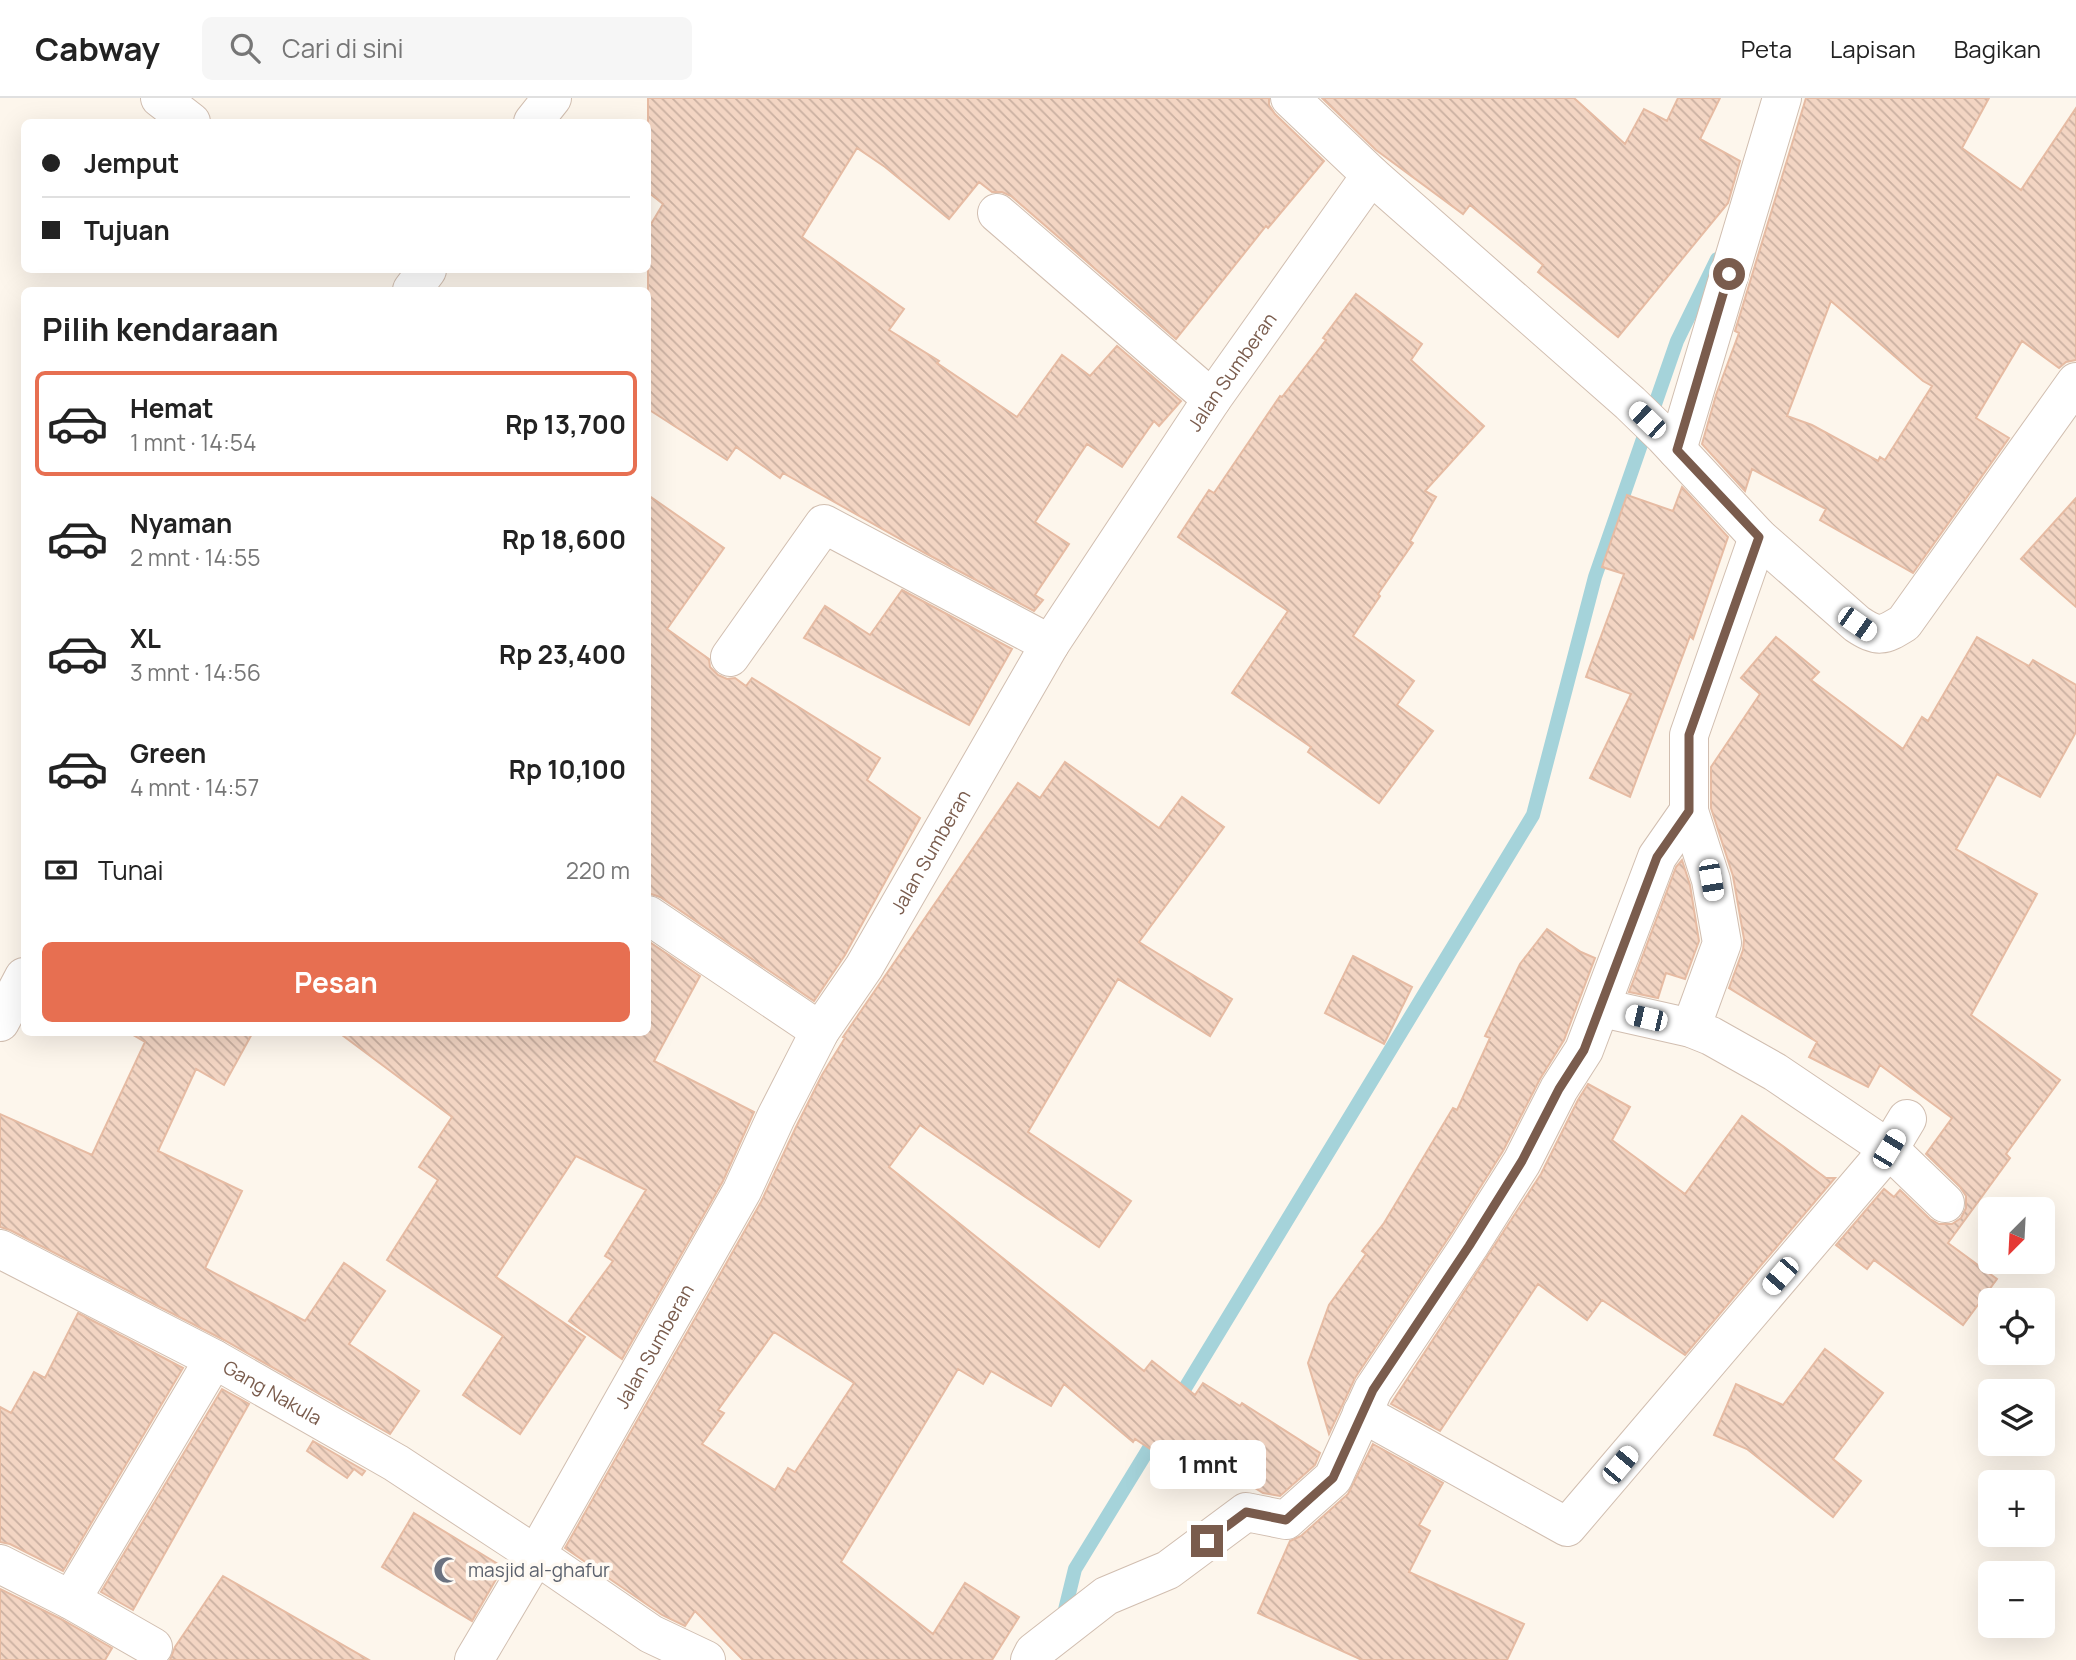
<!DOCTYPE html>
<html lang="id">
<meta charset="utf-8">
<style>
:root{--surface:#fff;--page:#f6f6f6;--text:#222;--muted:#767676;--line:#e0e0e0;--accent:#e76f51}
body{margin:0;font-family:Manrope,sans-serif;background:var(--page);color:var(--text);height:100vh;display:flex;flex-direction:column;font-size:26px;white-space:nowrap}
*{box-sizing:border-box;margin:0}
p{font-size:23px;color:var(--muted)}
.icon{flex:none;width:38px;height:38px;fill:none;stroke:currentColor;stroke-width:2;stroke-linecap:round;stroke-linejoin:round}
.map{position:relative;flex:1;overflow:hidden}
.side{position:absolute;left:21px;top:189px;width:630px;height:749px;display:flex;flex-direction:column;background:var(--surface);border-radius:10px;box-shadow:0 7px 28px #0002}
.side>*{flex:none}
.guide{position:absolute;left:21px;top:21px;width:630px;height:154px;border-radius:10px;box-shadow:0 7px 28px #0002;display:grid;align-content:center;height:154px;padding:0 21px;background:var(--surface)}
.needle{width:46px;rotate:204deg}
.tools{position:absolute;left:1978px;top:1099px;display:grid;gap:14px}
.tools a{display:grid;place-items:center;width:77px;height:77px;border-radius:10px;background:var(--surface);box-shadow:0 7px 28px #0002;font-size:35px}
.end{position:absolute;width:32px;height:32px;margin:-16px;border:9px solid #7a5c4d;background:#fff;box-shadow:0 0 0 4px #fff}
.from{border-radius:50%}
.bubble{position:absolute;height:49px;border-radius:10px;background:var(--surface);box-shadow:0 7px 28px #0002;font-size:23px;font-weight:700;line-height:49px;text-align:center}
.car{position:absolute;width:21px;height:42px;margin:-21px -10px;border-radius:9px;box-shadow:0 0 5px 2px #0007;background:linear-gradient(#fff 24%,#345 0 40%,#fff 0 76%,#345 0 86%,#fff 0)}
.guide b{display:flex;align-items:center;gap:24px;height:66px;font-size:26px}
.guide b+b{border-top:2px solid var(--line)}
.guide i{width:18px;height:18px;background:var(--text)}
ul{padding:0;list-style:none}
li{display:flex;align-items:center;gap:21px;height:105px;margin:0 14px 10px;padding:0 7px;border:4px solid transparent;border-radius:10px}
li div{flex:1}
li b{display:block;font-size:26px}
li em{font-style:normal;font-weight:700}
li.current{border-color:var(--accent)}
li>.icon{width:63px;height:63px;stroke-width:1.5}
h2{padding:0 21px;font-size:32px;line-height:84px}
.pay{display:flex;align-items:center;gap:18px;height:77px;padding:0 21px;font-size:26px}
.pay p{margin-inline-start:auto}
.primary-button{display:flex;gap:14px;margin-top:auto;padding:14px 21px}
.primary-button a{flex:1;height:80px;border-radius:10px;background:var(--accent);color:#fff;font-size:28px;font-weight:700;line-height:80px;text-align:center}
header{display:flex;align-items:center;gap:42px;box-sizing:border-box;height:98px;padding:0 35px;background:var(--surface);border-bottom:2px solid var(--line)}
header strong{font-size:33px}
nav{display:flex;gap:38px;margin-inline-start:auto;font-size:24px}
.search{width:490px;height:63px;background:var(--page);display:flex;align-items:center;gap:18px;box-sizing:border-box;padding:0 24px;border-radius:10px;color:var(--muted);font-size:26px}
.map>svg:first-child{display:block}
.lines{fill:none;stroke-linecap:round;stroke-linejoin:round}
.stream{stroke:#a5d3da;stroke-width:14}
.building{fill:url(#building-back-hatch);stroke:#e6bba3;stroke-width:2;fill-rule:evenodd}
.minor-casing{stroke:#d1beb0;stroke-width:40}
.minor{stroke:#fff;stroke-width:38}
.route{stroke:#7a5c4d;stroke-width:9}
.labels{text-anchor:middle;dominant-baseline:central;stroke-width:7;stroke-linejoin:round;paint-order:stroke}
.street-label{font-size:19px;fill:#7a5c4d;stroke:#fffaf3}
.worship-label{font-size:19px;fill:#5b616d;stroke:#fffaf3;text-anchor:start}
</style>
<header>
<strong>Cabway</strong>
<div class="search"><svg class="icon" aria-label="search" viewBox="0 0 24 24"><circle cx="10" cy="10" r="6"/><path d="M15 15l6 6"/></svg>Cari di sini</div>
<nav><a>Peta</a><a>Lapisan</a><a>Bagikan</a></nav>
</header>
<div class="map">
<svg width="2076" height="1562" viewBox="0 0 2076 1562">
<defs>
<pattern id="building-back-hatch" width="6" height="6" patternUnits="userSpaceOnUse" patternTransform="scale(1.75)"><rect width="6" height="6" fill="#f3d5c3"/><path d="M-1 5l2 2M0 0l6 6M5-1l2 2" fill="none" stroke="#cab0a1"/></pattern>
</defs>
<rect width="100%" height="100%" fill="#fdf6ec"/>
<g class="lines">
<path class="stream" d="M1176,1305L1533,717L1595,479L1677,243L1717,161
M1063,1520L1075,1471L1159,1334"/>
</g>
<path class="building" d="M648,0H1269V7L1275,16L1324,63L1268,130L1266,128L1176,241L1011,98L1002,94H992L979,84L949,121L885,69L857,50L802,139L904,211L889,232L939,263L937,265L1017,319L1062,257L1090,278L1117,248L1181,303L1159,328L1154,323L1122,369L1087,346L1035,424L1069,446L1035,497L1043,502L1034,513L925,455L783,375L780,380L736,349L727,362L648,311V131L663,106L648,94Z
M1322,0H1574L1625,46L1644,11L1667,23L1678,0H1720L1700,41L1740,63L1728,105L1618,239L1538,174L1543,167L1470,107L1463,116L1376,52Z
M1806,0H1989L1962,50L2021,92L2076,10V262L2066,264L2059,270L2022,243L1976,320L2009,340L1913,475L1820,422L1826,411L1752,371L1745,393L1702,346L1716,297L1739,235L1735,233ZM1831,203L1923,283L1932,288L1885,362L1880,359L1878,363L1812,327L1787,318Z
M1356,196L1422,246L1411,262L1484,328L1425,393L1436,399L1410,443L1413,445L1378,496L1380,498L1353,538L1414,583L1397,607L1433,633L1379,705L1308,654L1311,649L1232,595L1288,513L1178,439L1209,392L1214,395L1280,298L1282,299L1326,242L1323,240Z
M1682,389L1728,439L1693,541L1690,538L1630,699L1590,680L1631,596L1586,579L1624,476L1602,469L1627,397L1673,413Z
M648,397L724,450L667,531L709,561L710,569L718,577L727,581L735,580L746,588L752,580L880,660L867,682L920,720L845,857L814,903L660,799L648,795Z
M2076,400V509L2021,461Z
M902,492L1012,551L969,627L804,540L825,508L870,537Z
M1776,539L1819,574L1811,582L1903,651L1922,619L1928,623L1977,539L2029,568L2033,562L2076,587V634L2040,699L1997,676L1956,751L2037,796L1971,917L2060,982L2006,1056L2010,1060L1948,1145L1997,1181L1963,1227L1874,1162L1867,1171L1836,1147L1884,1091L1894,1099L1900,1092L1930,1121L1939,1126H1952L1961,1120L1966,1110V1098L1960,1089L1926,1056L1952,1020L1880,967L1868,989L1809,959L1817,944L1729,890L1743,852L1744,841L1733,778L1711,710V669L1760,596L1741,580Z
M1065,664L1159,730L1182,699L1224,729L1139,844L1232,901L1210,938L1118,881L1028,1034L1131,1103L1099,1149L920,1027L889,1069L1144,1273L1152,1263L1195,1297L1203,1285L1240,1308L1242,1305L1320,1355L1315,1367L1280,1398L1263,1395L1197,1353L1184,1373L1135,1341L1133,1344L1064,1286L1051,1308L991,1273L983,1286L958,1271L841,1464L933,1536L965,1485L1019,1519L992,1562H743L695,1513L685,1528L662,1517L565,1450L761,1104L796,1029L822,977L845,940L843,939L1018,685L1040,700ZM774,1234L854,1285L795,1374L788,1370L775,1392L702,1346L724,1315L718,1312Z
M1682,762L1690,787L1699,843L1685,881L1666,875L1658,900L1629,894L1676,769Z
M1547,831L1581,854L1595,860L1564,942L1540,981L1503,1053L1451,1136L1355,1280L1329,1336L1308,1265L1329,1207L1366,1156L1362,1153L1384,1125L1453,1010L1457,1012L1490,940L1485,938L1520,866Z
M648,843L700,878L654,963L754,1014L723,1083L622,1261L569,1223L613,1163L605,1158L646,1092L576,1058L496,1179L585,1239L520,1336L463,1297L503,1238L387,1162L438,1082L419,1069L452,1019L338,934H648Z
M1353,858L1412,889L1384,946L1325,915Z
M128,934H253L224,987L196,971L158,1053L242,1093L205,1170L305,1223L344,1165L385,1193L349,1246L419,1293L390,1336L224,1242L10,1132L0,1129V1016L92,1057L145,944Z
M1588,986L1630,1009L1612,1042L1685,1096L1742,1018L1826,1080H1835L1685,1257L1602,1202L1587,1222L1538,1186L1440,1333L1391,1306L1541,1076L1578,1002Z
M78,1215L183,1270L63,1473L10,1446L0,1444V1309L11,1315L34,1274L45,1280Z
M1825,1251L1883,1295L1833,1361L1861,1383L1833,1419L1747,1351L1714,1337L1736,1286L1783,1307Z
M222,1291L249,1306L133,1512L101,1494Z
M313,1343L365,1373L362,1377L354,1371L347,1380L307,1353Z
M1373,1346L1443,1385L1419,1427L1430,1433L1409,1474L1524,1526L1507,1562H1362L1258,1515L1290,1443L1301,1438L1348,1396Z
M414,1415L503,1469L472,1523L382,1469Z
M223,1478L369,1562H170L175,1549Z
M0,1491L61,1521L112,1550L105,1562H0Z"/>
<g class="lines">
<defs>
<g id="minor">
<path d="M160,0L191,24"/>
<path d="M1290,0L1371,77L1630,305L1664,338L1758,439L1857,526C1878,540 1883,538 1904,525L2076,284"/>
<path d="M533,24L552,0"/>
<path d="M997,115L1212,301"/>
<path d="M412,192L427,172"/>
<path d="M1677,352L1782,0"/>
<path d="M730,559L824,426L1050,546"/>
<path d="M648,817L820,933"/>
<path d="M1602,910L1691,930L1711,938L1775,974L1889,1051L1945,1105"/>
<path d="M0,924L24,879"/>
<path d="M1691,930L1722,845L1711,782L1689,713V637L1758,439"/>
<path id="s1" d="M0,1151L214,1261L396,1365L536,1457L651,1536L706,1562"/>
<path d="M1362,1315L1567,1429L1889,1051L1907,1021"/>
<path d="M0,1466L71,1502L153,1549"/>
<path d="M71,1502L214,1261"/>
<path id="s2" d="M474,1562L536,1457L742,1093L776,1019L820,933L864,869L1050,546L1212,301L1371,77"/>
<path d="M1030,1562L1034,1554L1106,1498L1168,1472L1246,1414L1286,1422L1333,1380L1373,1292L1469,1148L1522,1064L1559,991L1584,952L1657,759L1689,713"/>
</g>
</defs>
<use href="#minor" class="minor-casing"/>
<use href="#minor" class="minor"/>
</g>
<g class="lines">
<path class="route" d="M1207,1443L1246,1414L1286,1422L1333,1380L1373,1292L1469,1148L1522,1063L1559,991L1584,952L1657,759L1689,713V637L1759,439L1677,352L1729,176"/>
</g>
<defs>
<symbol id="mosque-bare" viewBox="-9 -9 18 18"><path d="M3.5-4.9A6 6 0 1 0 3.5 4.9A5 5 0 1 1 3.5-4.9Z" fill="#6b7280" stroke="#fffaf3" stroke-width="2.5" paint-order="stroke"/></symbol>
</defs>
<g fill-rule="evenodd">
<use href="#mosque-bare" x="428" y="1453" width="38" height="38"/>
</g>
<g class="labels">
<g class="street-label">
<text stroke="none"><textPath href="#s2" startOffset="1496">Jalan Sumberan</textPath></text>
<text stroke="none"><textPath href="#s2" startOffset="929">Jalan Sumberan</textPath></text>
<text stroke="none"><textPath href="#s2" startOffset="362">Jalan Sumberan</textPath></text>
<text stroke="none"><textPath href="#s1" startOffset="308">Gang Nakula</textPath></text>
</g>
<g class="worship-label">
<text x="468" y="1472">masjid al-ghafur</text>
</g>
</g>
</svg>
<div class="tools">
<a><svg class="needle" viewBox="-14 -14 28 28"><path d="M0-13l5 13h-10z" fill="#e53935"/><path d="M0 13l5-13h-10z" fill="#767676"/></svg></a>
<a><svg class="icon" aria-label="locate" viewBox="0 0 24 24"><circle cx="12" cy="12" r="6"/><path d="M12 2v4M12 18v4M2 12h4M18 12h4"/></svg></a>
<a><svg class="icon" aria-label="layers" viewBox="0 0 24 24"><path d="M12 4l9 5-9 5-9-5zM3 14l9 5 9-5"/></svg></a>
<a>+</a>
<a>−</a>
</div>
<i class="end from" style="left:1729px;top:176px"></i>
<i class="end" style="left:1207px;top:1443px"></i>
<div class="bubble" style="left:1150px;top:1342px;width:116px">1 mnt</div>
<i class="car" style="left:1647px;top:322px;rotate:314deg"></i>
<i class="car" style="left:1857px;top:526px;rotate:125deg"></i>
<i class="car" style="left:1711px;top:782px;rotate:170deg"></i>
<i class="car" style="left:1646px;top:920px;rotate:283deg"></i>
<i class="car" style="left:1889px;top:1051px;rotate:31deg"></i>
<i class="car" style="left:1780px;top:1178px;rotate:221deg"></i>
<i class="car" style="left:1620px;top:1367px;rotate:40deg"></i>
<div class="guide">
<b><i class="from"></i>Jemput</b>
<b><i></i>Tujuan</b>
</div>
<section class="side">
<h2>Pilih kendaraan</h2>
<ul>
<li class="current"><svg class="icon" aria-label="car" viewBox="0 0 24 24"><path d="M5 17H2v-5l4-1 3-4h7l3 4 3 1v5h-3M9 17h6M6 11h13"/><circle cx="7" cy="17" r="2"/><circle cx="17" cy="17" r="2"/></svg><div><b>Hemat</b><p>1 mnt · 14:54</p></div><em>Rp 13,700</em></li>
<li><svg class="icon" aria-label="car" viewBox="0 0 24 24"><path d="M5 17H2v-5l4-1 3-4h7l3 4 3 1v5h-3M9 17h6M6 11h13"/><circle cx="7" cy="17" r="2"/><circle cx="17" cy="17" r="2"/></svg><div><b>Nyaman</b><p>2 mnt · 14:55</p></div><em>Rp 18,600</em></li>
<li><svg class="icon" aria-label="car" viewBox="0 0 24 24"><path d="M5 17H2v-5l4-1 3-4h7l3 4 3 1v5h-3M9 17h6M6 11h13"/><circle cx="7" cy="17" r="2"/><circle cx="17" cy="17" r="2"/></svg><div><b>XL</b><p>3 mnt · 14:56</p></div><em>Rp 23,400</em></li>
<li><svg class="icon" aria-label="car" viewBox="0 0 24 24"><path d="M5 17H2v-5l4-1 3-4h7l3 4 3 1v5h-3M9 17h6M6 11h13"/><circle cx="7" cy="17" r="2"/><circle cx="17" cy="17" r="2"/></svg><div><b>Green</b><p>4 mnt · 14:57</p></div><em>Rp 10,100</em></li>
</ul>
<div class="pay"><svg class="icon" aria-label="cash" viewBox="0 0 24 24"><path d="M3 7h18v10H3z"/><circle cx="12" cy="12" r="2"/></svg>Tunai<p>220 m</p></div>
<div class="primary-button"><a>Pesan</a></div>
</section>
</div>
